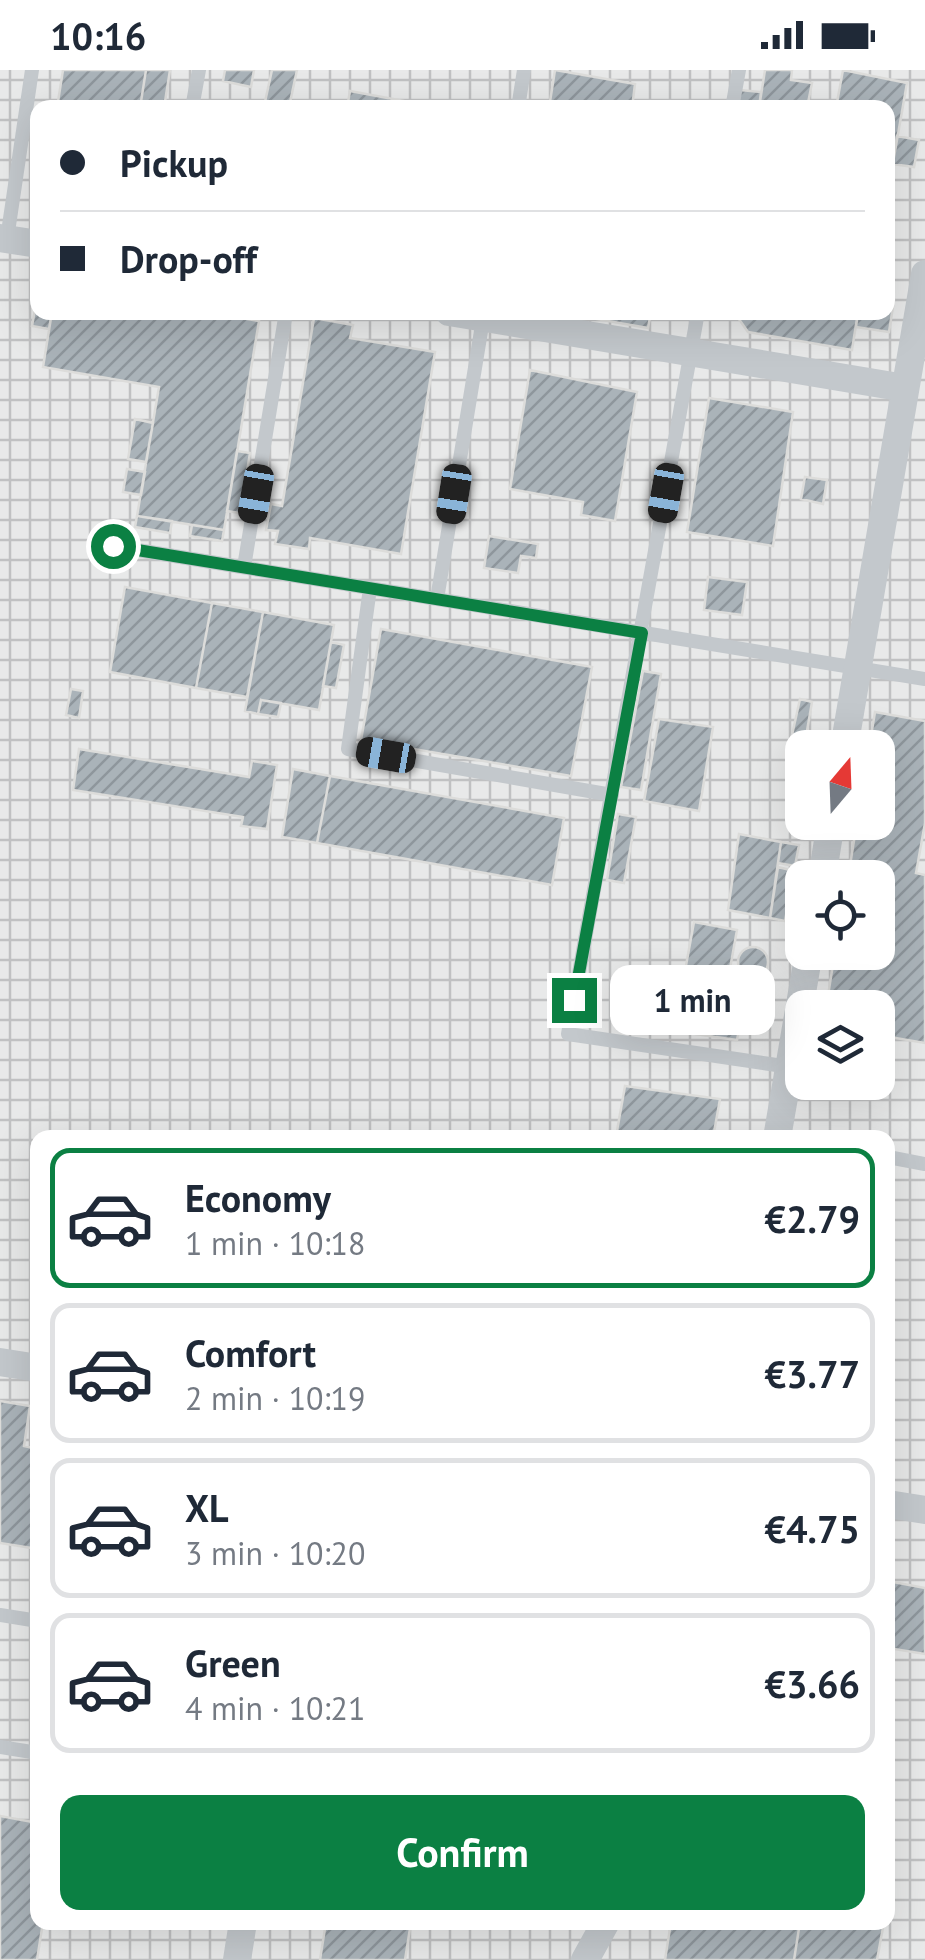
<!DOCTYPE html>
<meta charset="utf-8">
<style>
:root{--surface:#fff;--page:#f2f2f3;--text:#1f2937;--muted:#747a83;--line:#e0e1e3;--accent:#0b8043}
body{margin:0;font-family:"PT Sans",sans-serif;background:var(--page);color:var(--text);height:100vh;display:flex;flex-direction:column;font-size:38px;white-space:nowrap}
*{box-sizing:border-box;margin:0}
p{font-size:32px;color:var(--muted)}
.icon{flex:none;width:55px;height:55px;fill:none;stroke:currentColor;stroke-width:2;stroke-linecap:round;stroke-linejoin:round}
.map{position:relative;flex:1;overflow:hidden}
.drawer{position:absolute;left:30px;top:1060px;width:865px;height:800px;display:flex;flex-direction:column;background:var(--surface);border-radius:20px;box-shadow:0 10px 40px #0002}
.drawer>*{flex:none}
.hud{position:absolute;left:30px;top:30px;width:865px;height:220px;border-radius:20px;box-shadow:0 10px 40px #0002;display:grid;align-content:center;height:220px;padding:0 30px;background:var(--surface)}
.needle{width:65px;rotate:19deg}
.controls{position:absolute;left:785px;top:660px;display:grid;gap:20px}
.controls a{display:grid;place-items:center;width:110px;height:110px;border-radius:20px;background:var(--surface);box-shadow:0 10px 40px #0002;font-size:50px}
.end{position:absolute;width:45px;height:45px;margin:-22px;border:12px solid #0b8043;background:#fff;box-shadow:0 0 0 5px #fff}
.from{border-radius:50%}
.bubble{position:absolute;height:70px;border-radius:20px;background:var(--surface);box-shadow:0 10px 40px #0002;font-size:32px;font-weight:600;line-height:70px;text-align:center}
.car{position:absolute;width:30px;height:60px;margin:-30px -15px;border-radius:12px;box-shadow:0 0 8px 2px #0007;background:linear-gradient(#222 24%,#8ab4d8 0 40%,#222 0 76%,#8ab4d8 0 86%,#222 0)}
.hud b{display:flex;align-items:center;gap:35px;height:95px;font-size:38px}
.hud b+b{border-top:2px solid var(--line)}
.hud i{width:25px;height:25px;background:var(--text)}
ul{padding:18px 0 0;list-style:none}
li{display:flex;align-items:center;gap:30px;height:140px;margin:0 20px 15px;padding:0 10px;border:5px solid var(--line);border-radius:20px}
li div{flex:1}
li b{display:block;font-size:38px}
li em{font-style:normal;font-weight:600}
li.on{border-color:var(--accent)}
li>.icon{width:90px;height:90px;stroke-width:1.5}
.button{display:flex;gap:20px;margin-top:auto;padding:20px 30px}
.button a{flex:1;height:115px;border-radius:20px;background:var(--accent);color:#fff;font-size:40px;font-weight:600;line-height:115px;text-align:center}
.status{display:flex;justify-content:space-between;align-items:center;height:70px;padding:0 50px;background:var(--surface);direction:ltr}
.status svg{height:28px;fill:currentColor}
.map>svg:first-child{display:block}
.industrial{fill:url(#industrial-grid);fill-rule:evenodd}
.building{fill:url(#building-hatch);stroke:#dcdcda;stroke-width:2.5}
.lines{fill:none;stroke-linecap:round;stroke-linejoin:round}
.lane{stroke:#c3c8cc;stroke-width:14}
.street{stroke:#c3c8cc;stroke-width:28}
.route{stroke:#0b8043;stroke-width:12}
</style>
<div class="status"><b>10:16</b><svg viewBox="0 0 49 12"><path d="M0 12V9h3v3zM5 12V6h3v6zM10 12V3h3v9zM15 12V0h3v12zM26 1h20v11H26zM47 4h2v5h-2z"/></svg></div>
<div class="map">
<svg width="925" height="1890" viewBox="0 0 925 1890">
<defs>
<pattern id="industrial-grid" width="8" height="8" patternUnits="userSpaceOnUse" patternTransform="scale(2.5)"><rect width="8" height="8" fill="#e8e9e9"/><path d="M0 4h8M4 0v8" fill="none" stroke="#c0c1c2"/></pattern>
<pattern id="building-hatch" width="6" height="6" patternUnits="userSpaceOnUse" patternTransform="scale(2.5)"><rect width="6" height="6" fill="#aab3b9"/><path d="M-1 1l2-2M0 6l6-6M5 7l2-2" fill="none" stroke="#8e969c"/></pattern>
</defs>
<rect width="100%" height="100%" fill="#fafaf8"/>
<path class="industrial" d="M0,0H925V1890H0ZM38,38H888V242H38ZM802,678H878V752H802ZM802,808H878V882H802ZM802,938H878V1012H802ZM38,1068H888V1852H38Z"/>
<path class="building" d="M63,0H146L140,38H57Z
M146,0H170L164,38H140Z
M225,0H254L251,17L223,11Z
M272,0H297L289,37L265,32Z
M555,0L635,14L632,38H549Z
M765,0H792L791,10L812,13L807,38H759Z
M843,0L907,13L888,121V38H836Z
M740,20L761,22L759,38H737Z
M350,21L441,38H347Z
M897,66L919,70L914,97L892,94Z
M38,223V242H52L49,259L32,256Z
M888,228L894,230L889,262L856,257L858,242H888Z
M52,242H206L259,251L224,460L137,446L159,317L43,297Z
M592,242H651L648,258L591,248Z
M734,242H858L852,280L748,262Z
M314,248L353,255L350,268L435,282L401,484L310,468L309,479L275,474L278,461L266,460L271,434L282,436Z
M530,300L637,322L615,451L581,445L583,432L510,419Z
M709,328L793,342L773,476L687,462Z
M135,349L153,353L146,392L128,389Z
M237,381L250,383L240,443L227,441Z
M127,399L145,402L141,425L123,422Z
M805,407L827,410L823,434L801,429Z
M137,446L172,451L170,463L135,457Z
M192,455L224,460L222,471L190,466Z
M489,466L538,474L536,488L521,486L518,503L484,498Z
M708,507L747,512L742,545L704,540Z
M125,517L212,533L196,618L110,602Z
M212,533L263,542L247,627L196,618Z
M263,542L334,555L319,640L261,630L258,644L245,641Z
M381,559L592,597L571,706L361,670Z
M331,572L344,575L336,618L323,616Z
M643,601L661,604L641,720L621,717Z
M71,619L83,621L79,648L66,645Z
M800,629L812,632L804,678L790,674Z
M261,630L281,633L278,647L258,644Z
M875,642L925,651V753L916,803L925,805V973L878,965V938H826L835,882H878V808H848L857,752H878V678H869Z
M659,649L713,657L699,741L644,731Z
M79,679L249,707L252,691L277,695L267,759L241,756L243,747L73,720Z
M293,699L330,706L317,773L282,767Z
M330,706L564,748L552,815L317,773Z
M618,744L636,747L624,813L607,810Z
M739,764L781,772L770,848L728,840Z
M781,772L799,775L795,796L778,793Z
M778,797L794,801L785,851L770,848Z
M694,852L737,860L729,904L749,909L737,970L674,961Z
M738 892a15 15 0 1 1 30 0a15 15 0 1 1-30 0Z
M625,1016L720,1029L713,1068H620L621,1062L617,1061Z
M0,1331L30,1336L24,1376L38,1379V1479L0,1473Z
M888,1511L925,1518V1584L888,1578Z
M0,1746L38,1753V1852H43L37,1890H0Z
M326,1852H411L405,1890H320Z
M671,1852H800L794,1890H665Z
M800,1852H884L877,1890H794Z"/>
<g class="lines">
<path class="lane" d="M192,38L199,0
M518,38L524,0
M732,38L739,0
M7,169L32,0
M698,242L568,964L790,997
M113,476L925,609
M244,497L286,242
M370,518L348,679L612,725
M437,529L484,243
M888,1087L925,1094
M0,1545L38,1551
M0,1677L38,1683"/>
<path class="street" d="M0,168L38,174
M449,242L905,318
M844,678L925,204
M822,808L831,752
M777,1068L809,882
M0,1292L38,1298
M888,1434L925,1440
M237,1890L243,1852
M585,1890L606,1852"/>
</g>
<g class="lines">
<path class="route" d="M113,476L642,563L574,930"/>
</g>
</svg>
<div class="controls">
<a><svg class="needle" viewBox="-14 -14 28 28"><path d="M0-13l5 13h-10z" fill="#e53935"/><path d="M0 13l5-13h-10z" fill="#747a83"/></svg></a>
<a><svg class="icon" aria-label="locate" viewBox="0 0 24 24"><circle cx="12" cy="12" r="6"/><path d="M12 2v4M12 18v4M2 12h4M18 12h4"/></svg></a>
<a><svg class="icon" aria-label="layers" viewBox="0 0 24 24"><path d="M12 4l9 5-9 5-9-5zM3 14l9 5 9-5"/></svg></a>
</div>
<i class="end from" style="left:113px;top:476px"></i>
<i class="end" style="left:574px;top:930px"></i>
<div class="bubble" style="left:610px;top:895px;width:165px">1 min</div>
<i class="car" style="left:666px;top:423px;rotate:190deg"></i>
<i class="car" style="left:256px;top:424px;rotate:190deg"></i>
<i class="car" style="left:454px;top:424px;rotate:189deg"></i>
<i class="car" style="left:386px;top:685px;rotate:280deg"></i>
<div class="hud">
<b><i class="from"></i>Pickup</b>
<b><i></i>Drop-off</b>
</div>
<section class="drawer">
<ul>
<li class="on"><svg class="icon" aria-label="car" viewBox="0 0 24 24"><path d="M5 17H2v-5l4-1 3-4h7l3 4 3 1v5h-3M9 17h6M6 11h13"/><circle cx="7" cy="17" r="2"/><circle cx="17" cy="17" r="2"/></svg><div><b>Economy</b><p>1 min · 10:18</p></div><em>€2.79</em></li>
<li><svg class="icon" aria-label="car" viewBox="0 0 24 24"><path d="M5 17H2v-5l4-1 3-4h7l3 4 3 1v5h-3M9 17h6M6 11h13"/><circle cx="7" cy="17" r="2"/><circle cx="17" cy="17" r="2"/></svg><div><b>Comfort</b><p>2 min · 10:19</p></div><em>€3.77</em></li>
<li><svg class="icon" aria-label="car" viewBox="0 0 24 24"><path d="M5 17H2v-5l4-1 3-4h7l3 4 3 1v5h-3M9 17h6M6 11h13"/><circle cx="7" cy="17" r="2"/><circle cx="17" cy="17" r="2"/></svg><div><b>XL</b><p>3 min · 10:20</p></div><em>€4.75</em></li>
<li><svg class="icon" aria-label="car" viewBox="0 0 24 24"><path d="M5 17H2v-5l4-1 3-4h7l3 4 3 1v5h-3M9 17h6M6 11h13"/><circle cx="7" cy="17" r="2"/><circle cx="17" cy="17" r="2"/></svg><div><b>Green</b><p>4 min · 10:21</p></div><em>€3.66</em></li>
</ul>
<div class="button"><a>Confirm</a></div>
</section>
</div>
